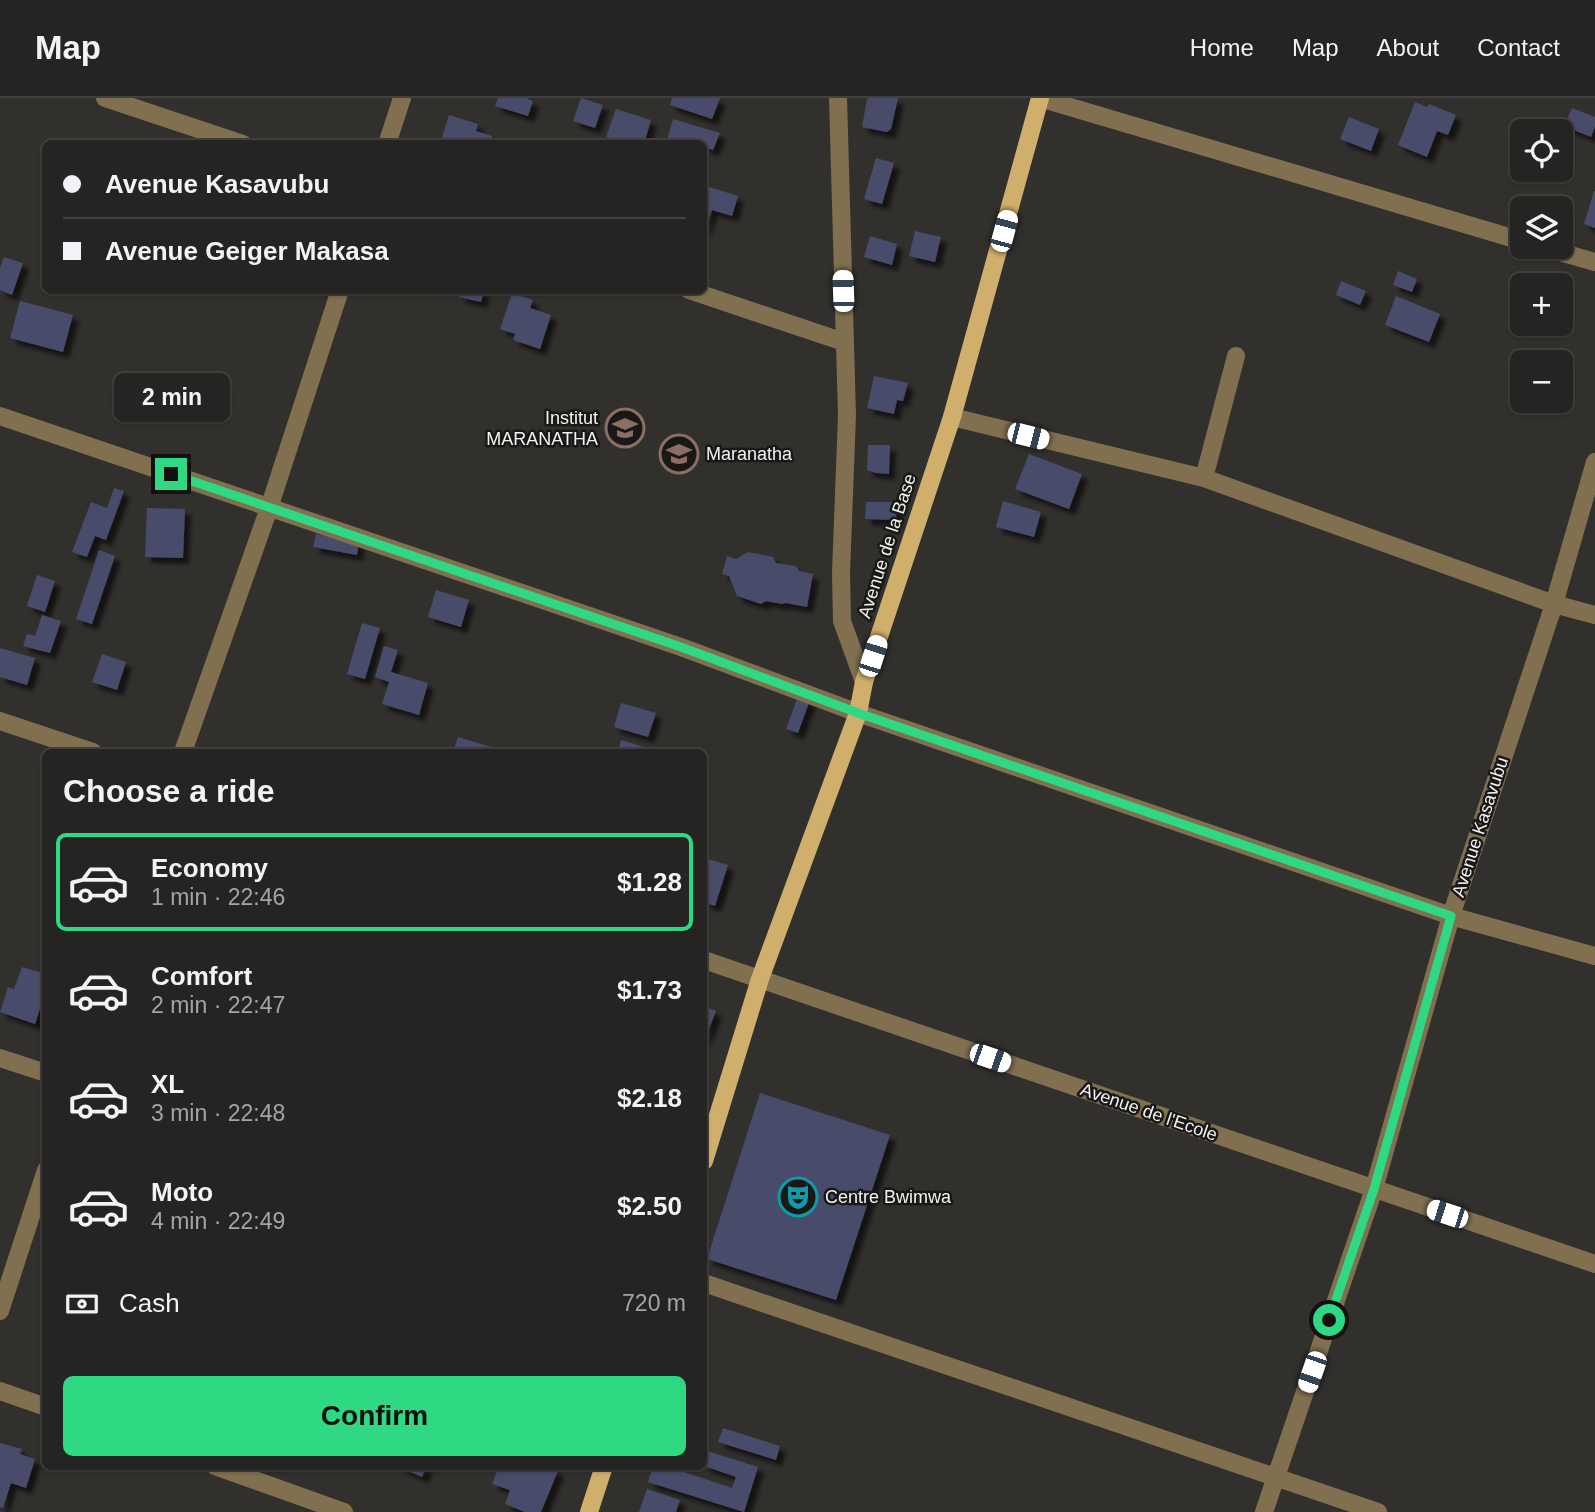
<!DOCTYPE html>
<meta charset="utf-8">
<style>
:root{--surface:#252422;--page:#2d2c2a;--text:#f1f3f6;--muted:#a3a4a5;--line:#424140;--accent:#2fd883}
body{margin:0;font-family:Helvetica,sans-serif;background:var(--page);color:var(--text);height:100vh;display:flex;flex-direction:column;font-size:26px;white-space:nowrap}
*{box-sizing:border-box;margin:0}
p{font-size:23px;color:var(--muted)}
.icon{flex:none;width:38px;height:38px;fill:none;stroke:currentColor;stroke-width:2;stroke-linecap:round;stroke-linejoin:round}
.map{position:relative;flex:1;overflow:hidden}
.details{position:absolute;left:42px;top:651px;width:665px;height:721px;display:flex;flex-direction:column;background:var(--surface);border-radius:10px;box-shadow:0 2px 5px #0004,0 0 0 2px var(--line)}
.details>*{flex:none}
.guide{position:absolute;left:42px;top:42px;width:665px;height:154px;border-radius:10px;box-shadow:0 2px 5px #0004,0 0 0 2px var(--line);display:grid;align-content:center;height:154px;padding:0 21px;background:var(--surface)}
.buttons{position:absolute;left:1510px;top:21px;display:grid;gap:14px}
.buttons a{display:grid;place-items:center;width:63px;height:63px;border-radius:10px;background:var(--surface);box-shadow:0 2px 5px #0004,0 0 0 2px var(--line);font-size:35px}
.end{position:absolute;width:32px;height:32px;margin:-16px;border:9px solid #2fd883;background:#111;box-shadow:0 0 0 4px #111}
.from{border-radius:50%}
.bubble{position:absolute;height:49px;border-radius:10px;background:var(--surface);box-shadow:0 2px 5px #0004,0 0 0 2px var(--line);font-size:23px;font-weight:600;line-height:49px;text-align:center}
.car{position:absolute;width:21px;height:42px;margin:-21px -10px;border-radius:9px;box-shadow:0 0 5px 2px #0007;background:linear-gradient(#fff 24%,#345 0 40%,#fff 0 76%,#345 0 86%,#fff 0)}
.guide b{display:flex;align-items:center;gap:24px;height:66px;font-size:26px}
.guide b+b{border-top:2px solid var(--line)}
.guide i{width:18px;height:18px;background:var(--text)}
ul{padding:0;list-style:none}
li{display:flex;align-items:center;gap:21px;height:98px;margin:0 14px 10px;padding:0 7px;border:4px solid transparent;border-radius:10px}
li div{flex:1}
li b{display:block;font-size:26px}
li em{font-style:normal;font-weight:600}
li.current{border-color:var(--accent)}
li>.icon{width:63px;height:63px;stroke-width:1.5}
h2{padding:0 21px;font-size:32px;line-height:84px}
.pay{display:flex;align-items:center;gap:18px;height:77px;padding:0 21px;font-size:26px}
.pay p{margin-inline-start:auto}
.action{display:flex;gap:14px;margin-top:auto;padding:14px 21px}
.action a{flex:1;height:80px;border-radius:10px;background:var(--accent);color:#111;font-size:28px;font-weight:600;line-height:80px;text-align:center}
header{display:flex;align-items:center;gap:42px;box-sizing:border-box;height:98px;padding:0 35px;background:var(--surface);border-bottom:2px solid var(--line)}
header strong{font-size:33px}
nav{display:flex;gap:38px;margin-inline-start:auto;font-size:24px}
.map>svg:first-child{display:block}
.building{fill:#4a4b6a;filter:url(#shadow)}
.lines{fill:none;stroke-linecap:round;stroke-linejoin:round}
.minor{stroke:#807050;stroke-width:18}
.major{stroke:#d0af6c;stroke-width:18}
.route{stroke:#2fd883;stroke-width:9}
.labels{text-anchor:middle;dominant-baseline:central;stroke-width:5;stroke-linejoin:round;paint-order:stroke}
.poi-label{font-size:18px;fill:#f3f2f0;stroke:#181817;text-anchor:start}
.street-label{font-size:18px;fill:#f3f2f0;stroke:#181817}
</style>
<header>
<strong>Map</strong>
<nav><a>Home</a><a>Map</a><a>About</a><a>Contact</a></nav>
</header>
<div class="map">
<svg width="1595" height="1414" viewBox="0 0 1595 1414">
<defs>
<filter id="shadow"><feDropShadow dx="6" dy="6" stdDeviation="2" flood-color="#0009"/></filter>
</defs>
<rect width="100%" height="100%" fill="#31302d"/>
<path class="building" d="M498,0H526L533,3L528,18L495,8Z
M581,0L603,7L595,30L573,23Z
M672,0H720L712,21L670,7Z
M870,0H898L891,31L887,34L862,29L867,1Z
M1415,4L1427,9L1429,6L1456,17L1448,37L1437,33L1427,59L1398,47Z
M1572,10L1595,19V29L1591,39L1564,28Z
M616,11L651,22L644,46H627L606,39Z
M449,17L478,26L476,33L492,38L490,46H440Z
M1349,19L1379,31L1371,53L1340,41Z
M673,21L720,35L713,52L704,49V46H666Z
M876,60L894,65L882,106L864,101Z
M706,88L738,98L732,118L712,112L704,135V95Z
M1594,93H1595V130L1584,126Z
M915,133L941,139L935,164L909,158Z
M870,138L897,146L892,167L864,159Z
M4,159L23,165L12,197L0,192V170Z
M1398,173L1417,181L1412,194L1393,187Z
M1341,183L1366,193L1360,207L1336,197Z
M461,192H484L481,204L459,199Z
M512,195L533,202L530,210L551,217L540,251L513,242L515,236L500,231Z
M1396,198L1440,216L1429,244L1385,227Z
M20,203L73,217L63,254L10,240Z
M874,278L908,285L903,303L897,302L894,316L867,310Z
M868,347H890L889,376L876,375L867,372Z
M1029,356L1082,376L1069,411L1015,391Z
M114,390L124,393L106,442L95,438L87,459L72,454L91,404L107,410Z
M1003,403L1041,414L1034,439L996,429Z
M866,404H897L896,422L865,421Z
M147,410L185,411L183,460L145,459Z
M316,436L359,444L357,457L313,449Z
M99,452L115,458L92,526L76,521Z
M748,454L773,459L776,465L796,468L799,473L813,476L807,509L786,505L782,506L766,503L761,506L737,498L729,478L722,476L727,458L736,461Z
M37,477L55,483L45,514L27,508Z
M436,492L469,502L461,529L428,519Z
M42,517L61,523L50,555L23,548L27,536L35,538Z
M362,525L380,530L365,581L347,576Z
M384,548L398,552L391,574L428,585L419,617L382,606L389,584L375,579Z
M0,550L35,560L27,587L0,579Z
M102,556L126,564L117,592L92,584Z
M798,598L810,602L798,635L786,631Z
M621,605L656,615L648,639L614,629Z
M458,639L501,652L500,654H453Z
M621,642L661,654H618Z
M704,760L728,767L715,808L704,804Z
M22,869L46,876V892L35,926L0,914L8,889L14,891Z
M704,908L716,913L704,944Z
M760,995L890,1037L836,1202L707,1161Z
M723,1330L780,1348L776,1362L718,1344Z
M0,1345L22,1351L20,1356L35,1361L26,1390L11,1385L3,1410L0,1409Z
M704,1352L758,1369L744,1414L648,1384L653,1368H679L678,1372L732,1390L736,1379L704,1368Z
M396,1368H427L422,1379Z
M499,1368H546L558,1373L541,1414H525L505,1406L510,1392L492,1386Z
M647,1391L680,1402L676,1414H639Z"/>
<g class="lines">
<path class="minor" d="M105,0L243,46
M838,0L847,317L841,475L842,523L864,584
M1040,0L1522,143
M387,46L402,0
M1543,149L1595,164
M689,192L844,244
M0,318L681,549L858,615L1451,818L1595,858
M952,319L1204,380L1554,506L1595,517
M1204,380L1236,258
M0,623L93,654
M183,654L269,410L340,192
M704,862L1595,1166
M0,960L46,975
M704,1185L1378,1414
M0,1213L46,1072
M0,1293L46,1309
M215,1368L344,1414
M1264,1414L1374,1091L1451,818L1554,506L1595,364"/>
<path class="major" d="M704,1063L760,881L858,615L864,584L952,319L1040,0
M589,1414L604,1368"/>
</g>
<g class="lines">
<path class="route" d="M171,376L681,549L858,615L1451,818L1374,1091L1329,1222"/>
</g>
<defs>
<symbol id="school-ring" viewBox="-11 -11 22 22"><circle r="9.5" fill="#181817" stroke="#8d6e63" stroke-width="1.5"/><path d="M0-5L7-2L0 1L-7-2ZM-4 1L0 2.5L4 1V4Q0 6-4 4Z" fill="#8d6e63"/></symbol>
<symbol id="theatre-ring" viewBox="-11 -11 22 22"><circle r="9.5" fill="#181817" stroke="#0f9aa8" stroke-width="1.5"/><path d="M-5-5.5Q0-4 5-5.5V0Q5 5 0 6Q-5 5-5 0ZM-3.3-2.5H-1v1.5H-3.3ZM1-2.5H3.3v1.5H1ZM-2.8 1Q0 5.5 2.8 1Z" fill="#0f9aa8"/></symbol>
</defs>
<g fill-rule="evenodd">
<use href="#school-ring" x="603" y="308" width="44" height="44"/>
<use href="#school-ring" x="657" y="334" width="44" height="44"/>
<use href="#theatre-ring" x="776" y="1077" width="44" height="44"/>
</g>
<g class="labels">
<g class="poi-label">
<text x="598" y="320" text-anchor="end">Institut<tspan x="598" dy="21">MARANATHA</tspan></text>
<text x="706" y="356">Maranatha</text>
<text x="825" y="1099">Centre Bwimwa</text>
</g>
<g class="street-label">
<text transform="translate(887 448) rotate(-72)">Avenue de la Base</text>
<text transform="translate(1480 729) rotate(-72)">Avenue Kasavubu</text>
<text transform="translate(1149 1014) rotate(19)">Avenue de l'Ecole</text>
</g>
</g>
</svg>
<div class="buttons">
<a><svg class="icon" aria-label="locate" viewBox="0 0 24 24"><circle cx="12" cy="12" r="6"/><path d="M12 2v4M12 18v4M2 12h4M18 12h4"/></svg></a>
<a><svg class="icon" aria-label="layers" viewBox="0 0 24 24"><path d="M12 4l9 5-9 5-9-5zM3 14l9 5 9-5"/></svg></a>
<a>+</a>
<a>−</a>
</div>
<i class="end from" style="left:1329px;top:1222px"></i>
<i class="end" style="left:171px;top:376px"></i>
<div class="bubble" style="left:114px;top:275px;width:116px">2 min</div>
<i class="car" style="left:1004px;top:133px;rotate:15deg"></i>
<i class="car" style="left:843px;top:193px;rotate:358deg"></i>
<i class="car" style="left:1028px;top:338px;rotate:104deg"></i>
<i class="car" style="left:873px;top:558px;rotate:18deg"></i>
<i class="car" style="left:990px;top:960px;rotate:109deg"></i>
<i class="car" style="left:1447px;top:1116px;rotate:288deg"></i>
<i class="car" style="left:1312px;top:1274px;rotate:199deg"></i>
<div class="guide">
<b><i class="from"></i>Avenue Kasavubu</b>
<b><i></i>Avenue Geiger Makasa</b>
</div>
<section class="details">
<h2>Choose a ride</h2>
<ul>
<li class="current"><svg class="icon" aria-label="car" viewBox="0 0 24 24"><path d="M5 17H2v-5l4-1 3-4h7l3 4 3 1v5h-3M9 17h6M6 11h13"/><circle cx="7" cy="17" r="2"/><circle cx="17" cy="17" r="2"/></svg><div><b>Economy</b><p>1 min · 22:46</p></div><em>$1.28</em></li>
<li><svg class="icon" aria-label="car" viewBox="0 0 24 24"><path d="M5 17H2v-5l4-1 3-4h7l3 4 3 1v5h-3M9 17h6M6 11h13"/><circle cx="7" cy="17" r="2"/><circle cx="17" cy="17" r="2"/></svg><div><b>Comfort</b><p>2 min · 22:47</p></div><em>$1.73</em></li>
<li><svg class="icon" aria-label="car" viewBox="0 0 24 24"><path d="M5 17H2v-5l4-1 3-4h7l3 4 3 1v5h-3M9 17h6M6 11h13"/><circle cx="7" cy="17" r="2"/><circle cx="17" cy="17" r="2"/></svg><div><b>XL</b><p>3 min · 22:48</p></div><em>$2.18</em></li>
<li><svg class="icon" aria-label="car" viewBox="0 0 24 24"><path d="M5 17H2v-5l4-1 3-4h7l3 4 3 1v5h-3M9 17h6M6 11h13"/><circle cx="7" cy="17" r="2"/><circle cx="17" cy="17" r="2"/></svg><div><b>Moto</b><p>4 min · 22:49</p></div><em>$2.50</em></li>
</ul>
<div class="pay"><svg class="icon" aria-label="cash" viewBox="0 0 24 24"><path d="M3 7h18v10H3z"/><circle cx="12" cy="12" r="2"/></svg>Cash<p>720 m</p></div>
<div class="action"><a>Confirm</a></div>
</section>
</div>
